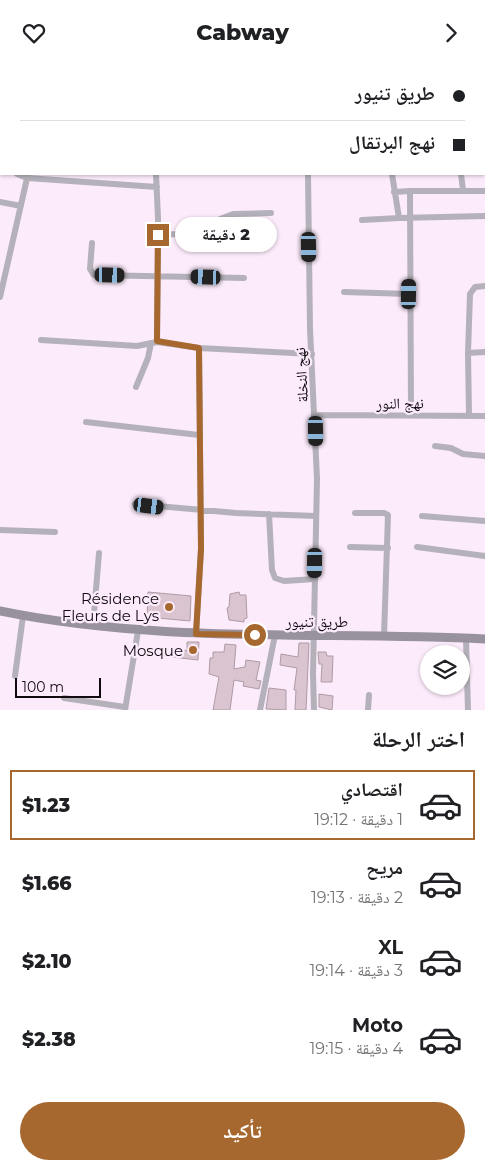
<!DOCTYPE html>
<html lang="ar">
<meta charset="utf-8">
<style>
:root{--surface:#fff;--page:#f2f2f2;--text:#202124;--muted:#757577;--line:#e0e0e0;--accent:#a6682e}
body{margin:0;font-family:Montserrat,"Noto Naskh Arabic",sans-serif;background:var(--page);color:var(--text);direction:rtl;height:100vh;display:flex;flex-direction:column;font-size:19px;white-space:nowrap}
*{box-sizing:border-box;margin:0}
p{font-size:16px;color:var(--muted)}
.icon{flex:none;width:28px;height:28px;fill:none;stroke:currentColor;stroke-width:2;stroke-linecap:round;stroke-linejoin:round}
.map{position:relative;height:645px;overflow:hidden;direction:ltr}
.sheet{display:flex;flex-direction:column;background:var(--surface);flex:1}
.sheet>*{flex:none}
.banner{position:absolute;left:0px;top:0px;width:485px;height:110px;box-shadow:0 1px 4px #0004;direction:rtl;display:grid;align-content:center;height:110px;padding:0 20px;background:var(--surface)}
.fabs{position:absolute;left:420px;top:580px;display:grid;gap:10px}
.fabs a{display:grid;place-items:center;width:50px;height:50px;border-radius:50%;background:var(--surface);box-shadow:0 1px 4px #0004;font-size:25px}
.scale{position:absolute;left:15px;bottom:12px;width:86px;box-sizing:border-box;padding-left:5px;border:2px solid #110b10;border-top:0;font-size:14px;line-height:18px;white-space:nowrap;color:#110b10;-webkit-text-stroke:4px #fcebfb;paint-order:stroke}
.end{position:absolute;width:22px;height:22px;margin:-11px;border:6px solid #a6682e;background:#fff;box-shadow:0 0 0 2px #fff}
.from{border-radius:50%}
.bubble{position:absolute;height:35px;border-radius:18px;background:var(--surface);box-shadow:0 1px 4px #0004;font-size:16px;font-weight:800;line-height:35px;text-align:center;direction:rtl}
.car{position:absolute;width:15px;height:30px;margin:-15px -8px;border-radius:6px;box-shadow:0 0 4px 1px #0007;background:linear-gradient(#222 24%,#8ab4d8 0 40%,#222 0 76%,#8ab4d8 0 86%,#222 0)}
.banner b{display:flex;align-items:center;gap:18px;height:48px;font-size:19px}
.banner b+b{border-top:1px solid var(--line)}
.banner i{width:12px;height:12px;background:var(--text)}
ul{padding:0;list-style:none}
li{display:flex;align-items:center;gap:15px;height:70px;margin:0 10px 8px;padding:0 10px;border:2px solid transparent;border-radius:0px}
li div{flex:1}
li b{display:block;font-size:19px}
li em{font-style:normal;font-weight:800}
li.selected{border-color:var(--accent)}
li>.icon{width:45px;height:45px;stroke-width:1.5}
h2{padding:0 20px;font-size:22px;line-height:60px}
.cta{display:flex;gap:10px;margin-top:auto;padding:10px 20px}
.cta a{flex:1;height:58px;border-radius:30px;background:var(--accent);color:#fff;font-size:20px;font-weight:800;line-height:58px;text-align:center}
header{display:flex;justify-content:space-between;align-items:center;height:65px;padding:0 20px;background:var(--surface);font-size:22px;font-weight:800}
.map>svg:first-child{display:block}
.building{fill:#d9c4cf;stroke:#af9ba5}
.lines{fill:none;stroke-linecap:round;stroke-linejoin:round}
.street{stroke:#b5b1ba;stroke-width:6}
.secondary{stroke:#98929e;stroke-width:9}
.route{stroke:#a6682e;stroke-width:6}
.poi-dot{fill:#a6682e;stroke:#fcebfb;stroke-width:2}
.labels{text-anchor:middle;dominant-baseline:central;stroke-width:4.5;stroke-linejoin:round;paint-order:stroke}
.street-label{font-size:15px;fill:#110b10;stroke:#fcebfb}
.poi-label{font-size:15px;fill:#110b10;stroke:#fcebfb;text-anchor:end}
</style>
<header><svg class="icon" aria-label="forward" viewBox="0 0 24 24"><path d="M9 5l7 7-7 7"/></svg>Cabway<svg class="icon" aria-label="heart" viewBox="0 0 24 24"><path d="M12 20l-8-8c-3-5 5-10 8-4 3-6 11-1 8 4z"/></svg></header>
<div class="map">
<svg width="485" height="645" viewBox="0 0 485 645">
<rect width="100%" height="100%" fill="#fcebfb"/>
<path class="building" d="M148,527L191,531L190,556L147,552Z
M239,527L240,530H246L247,553L244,554V557L229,555L227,543L229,542L230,529Z
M187,577H199L198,595L172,592L173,588H183V585L187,586Z
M299,578H309L306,645H295L296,625H294L297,603L280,600L281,589L298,592Z
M225,579L236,580L234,604L245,602L246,595L260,597L256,615L261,616L259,624L243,621L244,617L234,615L230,645H213L219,612L209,609L210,593H213V587H224Z
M318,587H326L327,591H333L332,617H321L322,599H319Z
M269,623L286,625V645L266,644Z
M319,629L333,631L332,645L319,642Z"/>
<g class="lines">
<path class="street" d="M45,0L49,1
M380,0V1
M454,0V1
M157,1V0
M277,1L298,0
M0,42H1
M0,72L1,75
M17,109L27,113L157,122
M156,109L158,153L157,277L199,283L201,484L196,569
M308,109L310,264L317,414L313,609L314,645
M461,109L463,125
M394,127L410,126
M0,137L21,141
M399,153L485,151
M362,155L399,153L392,109
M158,170L198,168L220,154L233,149L271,148
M92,178L90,204L94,210L244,213
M344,227L409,229
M0,232L28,109
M41,275L137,281L157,277
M199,283L312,289
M468,288L470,229L475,222L485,221
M136,322L148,293L151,278
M411,349L410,126H485
M315,350L485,351
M469,350L468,288L485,287
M86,357L199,370
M435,381L451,383L463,389L485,391
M135,439L236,448L316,451
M355,448H384L388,450L384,571
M269,449L272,505L275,513L284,516L315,514
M422,451L485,456
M0,465L55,467
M350,482L388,483
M417,482L485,491
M93,561L99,488
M466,573L468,645
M15,611L23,551
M64,633L125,642
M125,645L138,566
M260,645L275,570
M368,645L369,630"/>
<path class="secondary" d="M0,546C160,579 323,566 485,574"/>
</g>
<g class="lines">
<path class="route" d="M158,170L157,276L199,283L201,484L196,569L255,570"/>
</g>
<g class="poi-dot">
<circle cx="169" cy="542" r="5"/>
<circle cx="193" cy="585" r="5"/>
</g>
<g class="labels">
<g class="street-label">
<text transform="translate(301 310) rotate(-93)">نهج النخلة</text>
<text transform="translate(400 338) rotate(-1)">نهج النور</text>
<text x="317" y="556">طريق تنيور</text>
</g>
<g class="poi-label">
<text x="159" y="533">Résidence<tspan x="159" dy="17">Fleurs de Lys</tspan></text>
<text x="183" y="585">Mosque</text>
</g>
</g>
</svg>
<div class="fabs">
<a><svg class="icon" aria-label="layers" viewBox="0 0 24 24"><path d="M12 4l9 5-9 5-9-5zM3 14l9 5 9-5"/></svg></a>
</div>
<div class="scale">100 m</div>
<i class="end from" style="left:255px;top:570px"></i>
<i class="end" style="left:158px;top:170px"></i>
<div class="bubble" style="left:175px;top:152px;width:102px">2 دقيقة</div>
<i class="car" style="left:309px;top:182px;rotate:179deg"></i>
<i class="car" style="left:110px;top:210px;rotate:91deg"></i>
<i class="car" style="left:206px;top:212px;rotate:272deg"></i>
<i class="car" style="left:409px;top:229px;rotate:1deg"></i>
<i class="car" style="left:316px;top:366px;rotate:179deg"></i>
<i class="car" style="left:149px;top:441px;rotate:97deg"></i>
<i class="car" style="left:315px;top:498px;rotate:181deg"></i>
<div class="banner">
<b><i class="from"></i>طريق تنيور</b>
<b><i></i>نهج البرتقال</b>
</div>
</div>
<section class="sheet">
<h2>اختر الرحلة</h2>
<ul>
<li class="selected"><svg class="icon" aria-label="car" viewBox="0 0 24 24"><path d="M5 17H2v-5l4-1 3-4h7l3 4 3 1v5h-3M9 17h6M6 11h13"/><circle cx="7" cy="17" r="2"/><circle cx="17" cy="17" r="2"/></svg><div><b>اقتصادي</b><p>1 دقيقة · 19:12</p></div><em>$1.23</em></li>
<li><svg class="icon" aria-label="car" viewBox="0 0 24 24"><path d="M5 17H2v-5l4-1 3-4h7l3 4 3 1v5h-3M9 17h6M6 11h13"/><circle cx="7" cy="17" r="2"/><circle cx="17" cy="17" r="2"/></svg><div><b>مريح</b><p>2 دقيقة · 19:13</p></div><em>$1.66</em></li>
<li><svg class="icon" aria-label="car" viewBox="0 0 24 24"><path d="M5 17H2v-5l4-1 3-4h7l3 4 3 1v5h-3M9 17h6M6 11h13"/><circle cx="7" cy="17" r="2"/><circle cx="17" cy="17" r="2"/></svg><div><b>XL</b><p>3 دقيقة · 19:14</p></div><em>$2.10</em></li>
<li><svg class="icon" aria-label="car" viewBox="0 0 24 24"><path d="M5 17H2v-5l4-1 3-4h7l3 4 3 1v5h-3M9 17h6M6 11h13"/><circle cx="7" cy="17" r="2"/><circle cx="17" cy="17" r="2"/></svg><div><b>Moto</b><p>4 دقيقة · 19:15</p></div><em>$2.38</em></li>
</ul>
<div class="cta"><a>تأكيد</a></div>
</section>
